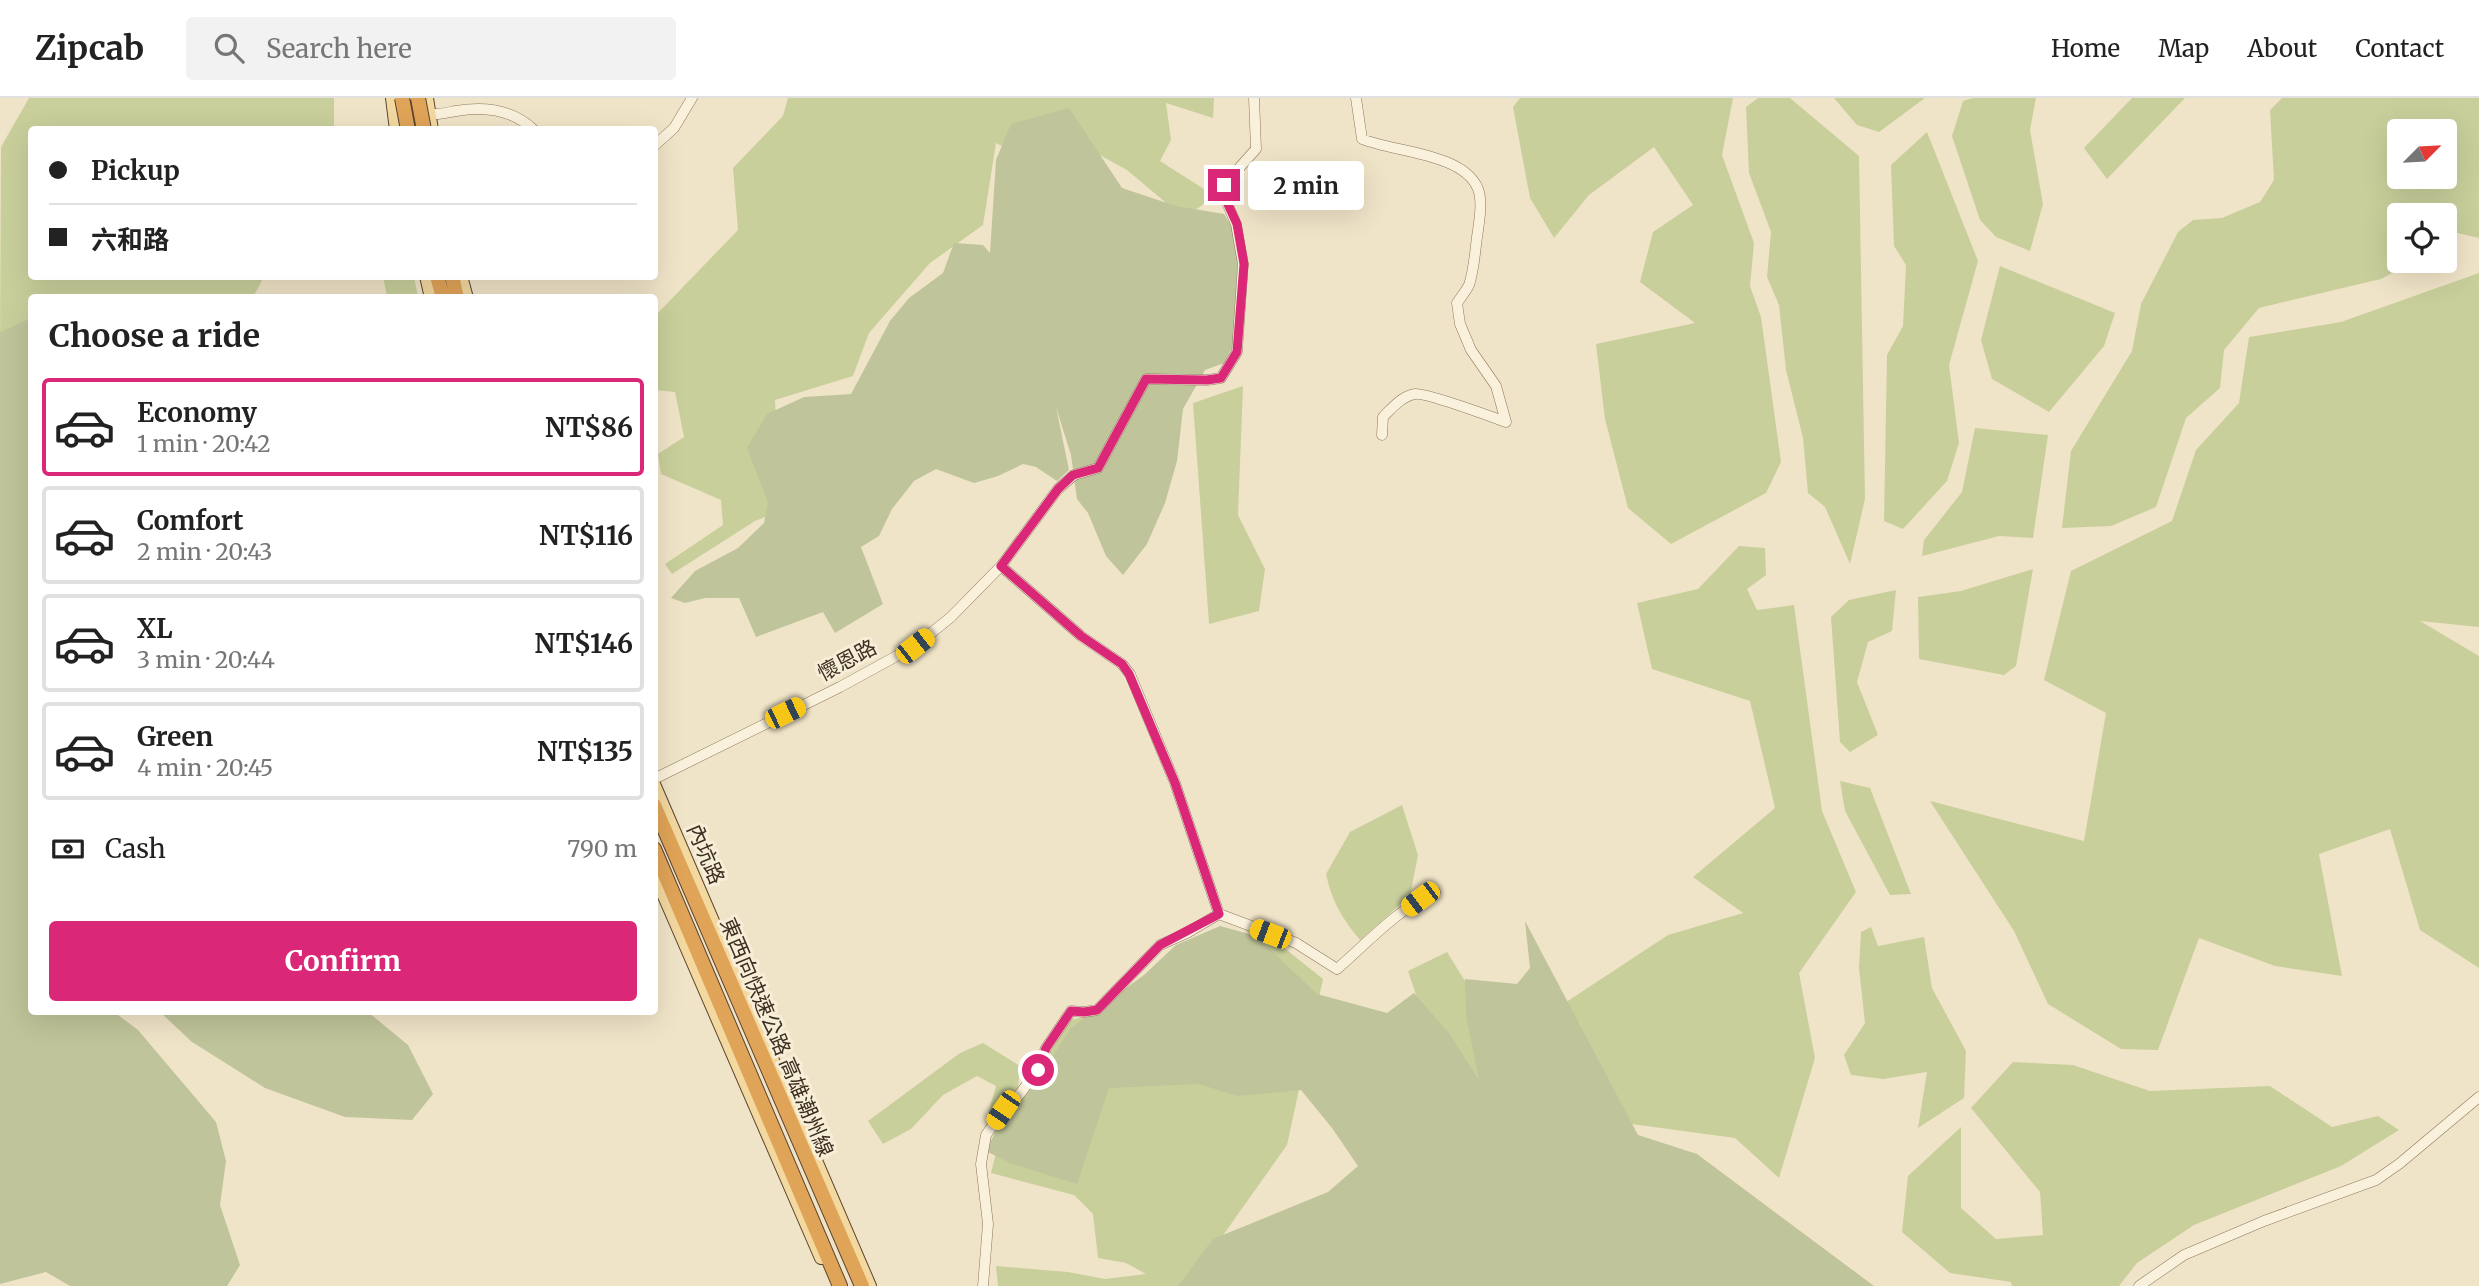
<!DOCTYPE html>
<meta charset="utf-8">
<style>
:root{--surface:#fff;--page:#f2f2f2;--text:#222;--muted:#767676;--line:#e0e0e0;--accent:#db2777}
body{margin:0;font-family:Merriweather,"Noto Sans TC",serif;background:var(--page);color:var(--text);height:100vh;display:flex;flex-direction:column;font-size:26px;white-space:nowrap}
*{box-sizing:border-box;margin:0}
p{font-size:23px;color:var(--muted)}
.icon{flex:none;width:38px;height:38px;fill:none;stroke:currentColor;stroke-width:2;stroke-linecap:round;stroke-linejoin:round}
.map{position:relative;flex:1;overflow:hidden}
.details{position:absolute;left:28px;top:196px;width:630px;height:721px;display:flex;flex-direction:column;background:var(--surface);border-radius:7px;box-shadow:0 7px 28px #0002}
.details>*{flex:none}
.guide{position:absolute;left:28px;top:28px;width:630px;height:154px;border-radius:7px;box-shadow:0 7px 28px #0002;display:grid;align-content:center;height:154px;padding:0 21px;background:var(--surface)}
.needle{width:46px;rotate:66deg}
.fabs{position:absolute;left:2387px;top:21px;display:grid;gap:14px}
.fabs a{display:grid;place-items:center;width:70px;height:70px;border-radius:7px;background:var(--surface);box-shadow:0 7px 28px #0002;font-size:35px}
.end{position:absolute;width:32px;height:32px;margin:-16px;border:9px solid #db2777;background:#fff;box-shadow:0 0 0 4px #fff}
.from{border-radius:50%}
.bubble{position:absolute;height:49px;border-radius:7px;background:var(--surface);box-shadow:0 7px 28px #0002;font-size:23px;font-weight:700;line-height:49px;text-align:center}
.car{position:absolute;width:21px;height:42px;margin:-21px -10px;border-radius:9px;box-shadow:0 0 5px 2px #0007;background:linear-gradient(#f5c518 24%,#345 0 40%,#f5c518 0 76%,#345 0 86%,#f5c518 0)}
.guide b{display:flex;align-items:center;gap:24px;height:66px;font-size:26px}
.guide b+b{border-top:2px solid var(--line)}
.guide i{width:18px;height:18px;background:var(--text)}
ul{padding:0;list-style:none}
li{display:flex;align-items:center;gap:21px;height:98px;margin:0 14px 10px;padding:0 7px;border:4px solid var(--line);border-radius:7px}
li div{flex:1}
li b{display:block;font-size:26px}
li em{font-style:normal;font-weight:700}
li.on{border-color:var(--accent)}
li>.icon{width:63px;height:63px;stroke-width:1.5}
h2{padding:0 21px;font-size:32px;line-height:84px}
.pay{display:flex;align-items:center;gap:18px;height:77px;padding:0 21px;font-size:26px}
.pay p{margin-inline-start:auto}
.action{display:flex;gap:14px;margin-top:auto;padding:14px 21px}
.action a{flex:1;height:80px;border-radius:7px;background:var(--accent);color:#fff;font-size:28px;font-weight:700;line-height:80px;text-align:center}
header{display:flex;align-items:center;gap:42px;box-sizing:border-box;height:98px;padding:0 35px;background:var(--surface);border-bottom:2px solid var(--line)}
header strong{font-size:33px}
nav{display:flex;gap:38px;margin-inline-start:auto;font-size:24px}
.search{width:490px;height:63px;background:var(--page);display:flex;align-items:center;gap:18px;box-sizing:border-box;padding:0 24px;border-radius:7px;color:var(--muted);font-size:26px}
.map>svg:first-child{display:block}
.green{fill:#c9cf9b;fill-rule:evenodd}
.cemetery{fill:#bfc49a}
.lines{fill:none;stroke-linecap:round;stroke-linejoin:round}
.minor-casing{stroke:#8d765c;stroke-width:11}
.major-casing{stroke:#5b4430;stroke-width:14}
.highway-casing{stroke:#5b4430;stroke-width:16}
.minor{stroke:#faf1dc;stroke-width:10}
.major{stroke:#f3d9a0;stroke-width:12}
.highway{stroke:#e0a458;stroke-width:14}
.highway-bridge-casing{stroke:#5b4430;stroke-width:16;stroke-linecap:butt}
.highway-bridge{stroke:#e0a458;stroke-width:14}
.route{stroke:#db2777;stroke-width:9}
.labels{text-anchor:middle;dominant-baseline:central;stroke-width:6;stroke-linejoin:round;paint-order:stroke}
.street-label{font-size:21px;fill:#3d2e20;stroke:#f7eed8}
</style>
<header>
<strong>Zipcab</strong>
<div class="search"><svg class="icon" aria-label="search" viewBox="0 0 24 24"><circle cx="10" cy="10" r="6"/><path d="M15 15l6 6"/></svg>Search here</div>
<nav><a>Home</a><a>Map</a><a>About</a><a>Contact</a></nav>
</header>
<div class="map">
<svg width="2479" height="1188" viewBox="0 0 2479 1188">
<rect width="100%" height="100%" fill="#f0e4c8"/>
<path class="green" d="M29,0H334V31L32,32V178L264,179L253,199L32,200L31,247L0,246L1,49Z
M788,0H1214L1213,20L1166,5L1171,42L1160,63L1215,98L1184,120L1127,72L1074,43L1070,81L996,45L983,127L930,165L869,235L853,278L775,302L778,361L815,400L755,423L672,476L665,466L723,427L721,402L661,376L658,356L684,339L675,294L655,292L654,219L738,132L733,70L783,18Z
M1520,0H1733L1722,57L1754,145L1750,188L1761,219L1781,364L1766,395L1671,446L1628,410L1605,321L1596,246L1695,225L1640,184L1653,134L1693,107L1654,49L1589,97L1554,140L1530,100L1513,9Z
M1758,0H1790L1859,58L1865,401L1850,466L1825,409L1808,395L1803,340L1786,272L1779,207L1767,179L1771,134L1749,75L1746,9Z
M1834,0H1925L1879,34L1857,27Z
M1973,0H2036L2030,32L2043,106L2030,153L1996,139L1980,122L1952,38L1963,3Z
M2132,0H2185L2107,81L2084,50Z
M2282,0H2479V140L2445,132V117H2399V163H2416L2381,181L2259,210L2224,252L2220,290L2186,320L2156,409L2111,428L2062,430L2071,353L2132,253L2141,206L2178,134L2193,122L2222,120L2260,104L2274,82L2270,12ZM2399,33H2445V79H2399Z
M1927,34L1978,163L1949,267L1959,345L1947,383L1903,431L1884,423L1887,257L1903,228L1906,167L1894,148L1891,67Z
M2000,168L2115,215L2104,248L2049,314L1992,281L1981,242Z
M2479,175V529L2420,523L2479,558V870L2420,832L2390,731L2319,756L2342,878L2275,868L2199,840L2158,952L2121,951L2048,906L2014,833L1930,703L2084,743L2106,615L2044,582L2071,473L2172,423L2196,352L2239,305L2249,239L2341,224Z
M383,179H414L418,199H387Z
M1243,288L1238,417L1265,471L1259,513L1209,526L1193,305Z
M1975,330L2048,337L2033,440L1999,438L1922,458L1924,442L1962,394Z
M1739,448L1765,450L1766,477L1747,491L1757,512L1794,507L1822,713L1856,794L1799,875L1815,960L1779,1080L1735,1040L1609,1023L1548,916L1668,837L1743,815L1693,779L1775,710L1750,603L1652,571L1637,505L1698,491Z
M2033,471L2016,568L2004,577L1919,561L1918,499L1961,493Z
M1896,492L1892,533L1868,544L1857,584L1878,637L1850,654L1840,644L1831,519L1849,502Z
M1840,683L1870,690L1911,796L1890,797L1845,713Z
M1402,707L1418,757L1410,798L1360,842C1342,820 1332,804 1326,776L1350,734Z
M1871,829L1878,848L1924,839L1932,890L1966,953L1964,1000L1918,1030L1927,974L1883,981L1851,977L1844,957L1865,925L1859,870L1861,834Z
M1226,837L1283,849L1323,881L1287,1047L1187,1188H998L996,1168L1068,1174L1105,1181L1146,1176L1126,1165L1098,1160L1093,1116L1074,1097L991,1075L1001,1035L1070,922L1114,913Z
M1447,854L1488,920L1491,996L1441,971L1408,873Z
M983,945L1020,968L1018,990L988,1016L996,988L977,978L943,997L911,1031L883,1046L868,1023L960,955Z
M2013,964L2073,967L2150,993L2270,988L2332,1029L2378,1018L2399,1032L2341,1068L2194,1127L2137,1165L2119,1188H2012L2011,1184L1950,1175L1902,1134L1908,1078L1961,1029V1110L1996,1141L2043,1137L2040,1094L1971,1010Z"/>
<path class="cemetery" d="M1069,10L1122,90L1176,108L1224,116L1239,140L1233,248L1224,265L1205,272L1183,311L1177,363L1165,405L1147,446L1123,477L1106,458L1088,415L1077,401L1071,357L1056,309L1069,372L1057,383L1036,369L1023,366L998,378L974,385L936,371L914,383L892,411L879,438L861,449L883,506L835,535L823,514L756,539L739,500H705L685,505L671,500L695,473L738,450L764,425L768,405L747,350L767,316L804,299L851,296L890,223L909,200L943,175L954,145L983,147L990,155L996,62L1011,26Z
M31,220L32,914H114L138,932L216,1024L226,1063L220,1107L240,1167L227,1188H70L46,1174L0,1186V234Z
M1525,823L1638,1037L1697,1056L1874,1188H1178L1213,1141L1328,1094L1358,1068L1332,1030L1301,992L1237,998L1199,986L1109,990L1077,1086L1010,1065L986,1053L1001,1022L1040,979L1070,931L1144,877L1176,847L1220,828L1256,838L1317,896L1387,915L1414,895L1448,934L1479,982L1466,917L1465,881L1517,886L1530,870Z
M160,914H368L408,947L433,996L412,1022L345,1019L265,990L192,944Z"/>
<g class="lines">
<defs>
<path id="minor" d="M1356,0L1362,41C1393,54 1464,55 1478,91C1483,104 1479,125 1477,139C1475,154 1474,172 1469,187C1466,193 1461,199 1457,205L1460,226L1471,252L1496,288L1506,324C1492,319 1425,294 1415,296C1402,298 1392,310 1383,319L1382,337
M423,14C434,18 445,15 456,13C485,8 512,11 534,32
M654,48L674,30L692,0
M1001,468L1081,538L1122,566L1130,576L1175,685L1219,816
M654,681L840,589L915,548L951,519L1001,468L1058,391L1074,377L1098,370L1146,281L1207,282L1221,280L1237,254L1243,166L1236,126L1226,102L1224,87L1256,51L1254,0
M1219,816L1296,845L1337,871C1368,844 1398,811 1435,794
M983,1188L988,1126L981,1066L986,1037L1003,1012L1019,997L1038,972L1046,950L1071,913L1084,914L1097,912L1160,847L1187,835L1219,816
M2139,1188L2184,1157L2264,1123L2376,1082L2399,1066L2479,999"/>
<path id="major" d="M392,0L396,32
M427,0L432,32
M426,178L431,200
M461,178L467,200
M654,686L870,1188
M654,775L821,1160"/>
<path id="highway" d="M437,178L443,200
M452,178L457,200
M654,707L862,1188
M654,751L840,1188"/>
</defs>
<use href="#minor" class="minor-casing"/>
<use href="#major" class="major-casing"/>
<use href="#highway" class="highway-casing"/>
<use href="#minor" class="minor"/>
<use href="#major" class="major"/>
<use href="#highway" class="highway"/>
<defs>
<path id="highway-bridge" d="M402,0L408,32
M418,0L424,32"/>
</defs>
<use href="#highway-bridge" class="highway-bridge-casing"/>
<use href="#highway-bridge" class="highway-bridge"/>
</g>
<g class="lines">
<path class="route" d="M1038,972L1046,950L1071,913L1084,914L1097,912L1160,847L1219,816L1175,685L1129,576L1122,566L1081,538L1001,468L1058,391L1073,377L1098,370L1146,281L1207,282L1221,280L1237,254L1244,166L1237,126L1226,102L1224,87"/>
</g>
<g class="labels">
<g class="street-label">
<text transform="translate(847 562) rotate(-28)">懷恩路</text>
<text transform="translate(706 756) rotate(67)">內坑路</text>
<text transform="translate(777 939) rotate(67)">東西向快速公路 高雄潮州線</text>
</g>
</g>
</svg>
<div class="fabs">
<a><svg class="needle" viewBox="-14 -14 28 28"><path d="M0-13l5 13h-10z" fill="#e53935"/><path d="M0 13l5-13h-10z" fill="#767676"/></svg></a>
<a><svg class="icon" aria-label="locate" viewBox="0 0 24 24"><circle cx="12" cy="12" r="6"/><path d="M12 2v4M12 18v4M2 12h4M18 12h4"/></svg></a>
</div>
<i class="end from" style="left:1038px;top:972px"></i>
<i class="end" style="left:1224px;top:87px"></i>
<div class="bubble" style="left:1248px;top:63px;width:116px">2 min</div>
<i class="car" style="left:915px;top:548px;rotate:52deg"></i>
<i class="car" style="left:785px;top:615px;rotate:64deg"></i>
<i class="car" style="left:1420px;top:801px;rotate:233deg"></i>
<i class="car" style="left:1270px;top:836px;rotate:291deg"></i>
<i class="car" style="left:1003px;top:1012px;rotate:214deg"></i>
<div class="guide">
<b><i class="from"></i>Pickup</b>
<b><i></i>六和路</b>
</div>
<section class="details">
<h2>Choose a ride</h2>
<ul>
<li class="on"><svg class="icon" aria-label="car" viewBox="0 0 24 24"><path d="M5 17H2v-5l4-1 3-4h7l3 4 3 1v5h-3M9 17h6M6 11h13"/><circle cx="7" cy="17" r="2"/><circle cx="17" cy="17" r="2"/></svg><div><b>Economy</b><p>1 min · 20:42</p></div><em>NT$86</em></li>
<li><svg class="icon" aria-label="car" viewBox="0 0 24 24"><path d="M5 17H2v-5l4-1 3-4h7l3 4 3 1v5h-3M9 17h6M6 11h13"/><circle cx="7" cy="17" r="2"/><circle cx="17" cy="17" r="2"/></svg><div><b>Comfort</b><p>2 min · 20:43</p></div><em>NT$116</em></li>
<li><svg class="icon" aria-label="car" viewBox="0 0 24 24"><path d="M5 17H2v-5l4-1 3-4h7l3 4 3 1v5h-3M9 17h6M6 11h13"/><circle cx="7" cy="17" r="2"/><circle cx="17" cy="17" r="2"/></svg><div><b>XL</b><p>3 min · 20:44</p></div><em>NT$146</em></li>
<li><svg class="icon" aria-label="car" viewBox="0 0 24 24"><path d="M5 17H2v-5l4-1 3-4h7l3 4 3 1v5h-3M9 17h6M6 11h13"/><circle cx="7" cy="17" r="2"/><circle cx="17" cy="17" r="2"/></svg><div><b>Green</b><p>4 min · 20:45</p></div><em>NT$135</em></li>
</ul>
<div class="pay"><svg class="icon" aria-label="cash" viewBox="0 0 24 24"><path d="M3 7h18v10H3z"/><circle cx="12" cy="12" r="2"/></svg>Cash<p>790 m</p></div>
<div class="action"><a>Confirm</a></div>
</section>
</div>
